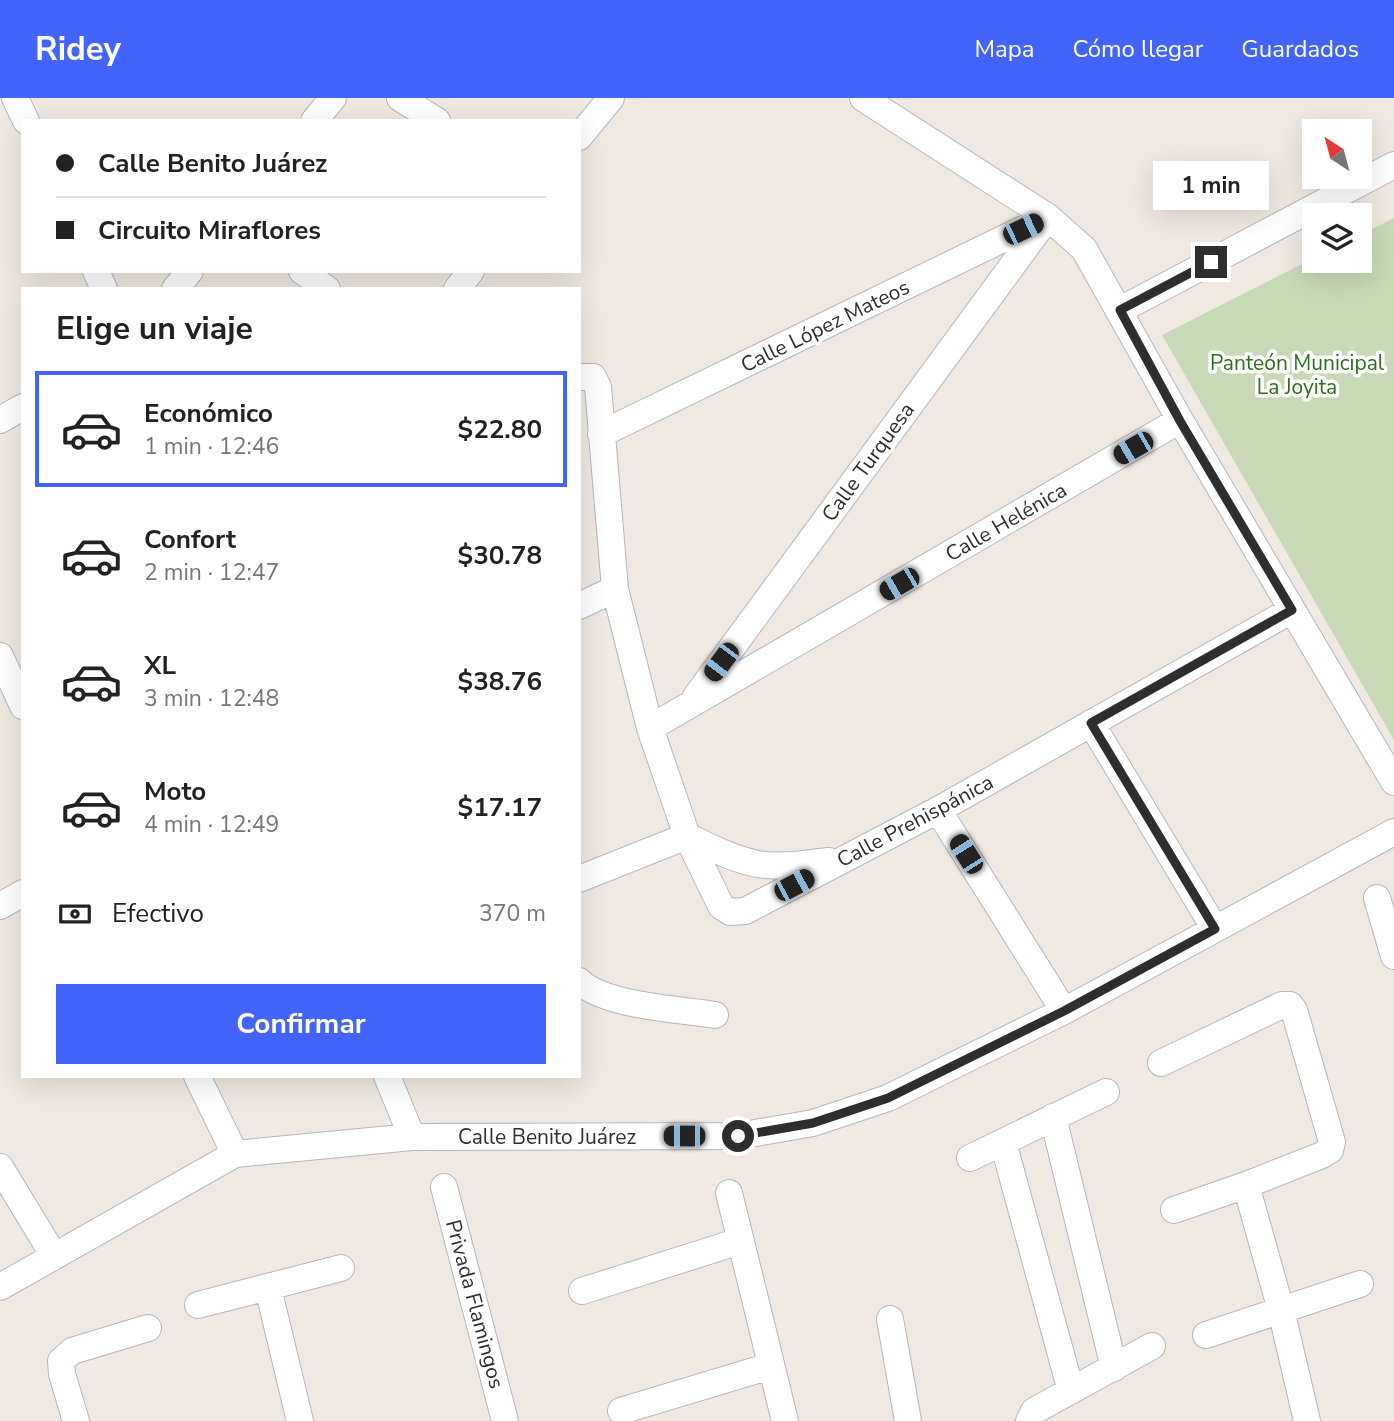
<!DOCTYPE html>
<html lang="es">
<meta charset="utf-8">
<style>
:root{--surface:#fff;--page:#f6f6f6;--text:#222;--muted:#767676;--line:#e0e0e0;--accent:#4264fb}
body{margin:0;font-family:"Nunito Sans",sans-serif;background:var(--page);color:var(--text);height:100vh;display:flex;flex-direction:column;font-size:26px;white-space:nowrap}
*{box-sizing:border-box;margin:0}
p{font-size:23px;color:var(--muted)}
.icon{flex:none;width:38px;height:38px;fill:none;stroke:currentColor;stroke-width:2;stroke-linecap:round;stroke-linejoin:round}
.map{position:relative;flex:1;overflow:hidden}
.panel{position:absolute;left:21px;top:189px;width:560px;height:791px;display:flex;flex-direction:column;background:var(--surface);border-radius:0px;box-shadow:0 7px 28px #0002}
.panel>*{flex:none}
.hud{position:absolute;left:21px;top:21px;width:560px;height:154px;border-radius:0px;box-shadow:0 7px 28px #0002;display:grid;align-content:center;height:154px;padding:0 35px;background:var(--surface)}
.needle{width:46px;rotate:324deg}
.buttons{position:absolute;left:1302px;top:21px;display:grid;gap:14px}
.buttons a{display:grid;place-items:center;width:70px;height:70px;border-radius:0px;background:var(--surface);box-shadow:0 7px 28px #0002;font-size:35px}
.end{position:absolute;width:32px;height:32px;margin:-16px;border:9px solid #2e2e2e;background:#fff;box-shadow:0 0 0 4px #fff}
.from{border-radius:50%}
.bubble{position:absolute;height:49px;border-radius:0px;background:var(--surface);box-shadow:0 7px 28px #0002;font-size:23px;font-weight:700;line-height:49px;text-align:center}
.car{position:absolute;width:21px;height:42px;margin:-21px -10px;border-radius:9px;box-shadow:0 0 5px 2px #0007;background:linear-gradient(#222 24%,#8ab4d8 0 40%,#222 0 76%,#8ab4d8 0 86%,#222 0)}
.hud b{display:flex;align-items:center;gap:24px;height:66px;font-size:26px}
.hud b+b{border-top:2px solid var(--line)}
.hud i{width:18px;height:18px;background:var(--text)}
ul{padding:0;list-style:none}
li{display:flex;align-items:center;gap:21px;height:116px;margin:0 14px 10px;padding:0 21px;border:4px solid transparent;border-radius:0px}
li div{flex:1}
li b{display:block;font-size:26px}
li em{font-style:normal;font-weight:700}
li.current{border-color:var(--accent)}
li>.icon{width:63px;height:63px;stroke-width:1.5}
h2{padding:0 35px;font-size:32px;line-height:84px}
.pay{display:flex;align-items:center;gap:18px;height:77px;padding:0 35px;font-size:26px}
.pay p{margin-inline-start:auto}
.button{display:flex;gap:14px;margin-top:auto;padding:14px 35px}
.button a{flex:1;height:80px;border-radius:0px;background:var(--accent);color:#fff;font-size:28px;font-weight:700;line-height:80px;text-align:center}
header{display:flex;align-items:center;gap:42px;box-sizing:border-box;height:98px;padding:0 35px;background:var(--accent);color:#fff}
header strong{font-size:33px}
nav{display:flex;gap:38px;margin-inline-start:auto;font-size:24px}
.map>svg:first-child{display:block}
.cemetery{fill:#c8d9b8}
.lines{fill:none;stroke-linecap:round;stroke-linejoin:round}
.minor-casing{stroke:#b4b7c1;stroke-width:28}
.minor{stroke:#fff;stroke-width:26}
.route{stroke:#2e2e2e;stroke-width:9}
.labels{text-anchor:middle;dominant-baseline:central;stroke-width:7;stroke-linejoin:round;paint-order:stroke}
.street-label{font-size:21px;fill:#2e2e2e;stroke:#fff}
.park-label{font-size:21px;fill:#2c6e1b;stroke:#fff}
</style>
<header>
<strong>Ridey</strong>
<nav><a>Mapa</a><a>Cómo llegar</a><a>Guardados</a></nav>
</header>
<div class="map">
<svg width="1394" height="1323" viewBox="0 0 1394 1323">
<rect width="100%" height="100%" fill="#efe9e1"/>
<path class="cemetery" d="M1394,120V642L1162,237L1314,160V163H1360V137Z"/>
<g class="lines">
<defs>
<path id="minor" d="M15,0L26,23
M400,0L437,23
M863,0L1048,119L1084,151L1180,322L1394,684
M314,23L333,0
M579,39L611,0
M96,173L104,191
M302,173L327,191
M175,191L190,173
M457,191L471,173
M1120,212L1394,67
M579,279H593L598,289L615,491L650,630L687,738L721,808L730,814L745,813L938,712L1292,512
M0,322L23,309
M601,336L1044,121
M579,508L615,491
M0,558L23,608
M695,600L1048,119
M1091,625L1215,831
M650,630L1180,322
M938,712L1064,913
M579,781L687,738C710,749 732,761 758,766C781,770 806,765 829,763
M1377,800L1394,858
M0,808L23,795
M579,883C605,908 678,911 715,917
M1161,965L1282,907H1290L1294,912L1332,1044L1330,1052L1322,1057L1246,1087L1174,1112
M197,978L235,1056
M387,978L412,1039
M1053,1019L1114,1270
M1003,1044L1071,1293
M970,1060L1106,994
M0,1069L54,1158
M1246,1087L1281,1212L1307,1323
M444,1089L505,1323
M729,1095L785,1323
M0,1189L235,1056L412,1039L738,1038L813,1025L888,1000L1064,913L1394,734
M268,1190L300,1323
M582,1193L740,1143
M198,1207L341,1170
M890,1221L908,1323
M1206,1237L1360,1186
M621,1313L770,1268
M76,1323L62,1276L61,1263L72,1253L148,1230
M1029,1323L1034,1313L1152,1248"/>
</defs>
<use href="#minor" class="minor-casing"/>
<use href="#minor" class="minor"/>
</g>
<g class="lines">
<path class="route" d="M738,1038L813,1025L888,1000L1064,913L1215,831L1091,625L1292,512L1180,323L1120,212L1211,164"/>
</g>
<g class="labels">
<g class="street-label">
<text transform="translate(825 228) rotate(-26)">Calle López Mateos</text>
<text transform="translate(868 364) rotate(-54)">Calle Turquesa</text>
<text transform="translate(1006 424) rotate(-30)">Calle Helénica</text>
<text transform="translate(915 723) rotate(-28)">Calle Prehispánica</text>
<text x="547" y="1039">Calle Benito Juárez</text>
<text transform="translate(475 1206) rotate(75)">Privada Flamingos</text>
</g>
<g class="park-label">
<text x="1297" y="265">Panteón Municipal<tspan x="1297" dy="24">La Joyita</tspan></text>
</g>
</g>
</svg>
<div class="buttons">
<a><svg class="needle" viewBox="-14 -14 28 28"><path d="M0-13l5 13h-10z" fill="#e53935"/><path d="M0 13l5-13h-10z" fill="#767676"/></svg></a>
<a><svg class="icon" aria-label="layers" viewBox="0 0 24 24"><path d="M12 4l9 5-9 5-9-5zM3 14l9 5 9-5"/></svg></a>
</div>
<i class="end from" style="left:738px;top:1038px"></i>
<i class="end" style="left:1211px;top:164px"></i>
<div class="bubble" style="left:1153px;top:63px;width:116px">1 min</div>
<i class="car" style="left:1023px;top:131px;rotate:64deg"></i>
<i class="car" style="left:1133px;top:350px;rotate:240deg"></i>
<i class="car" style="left:899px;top:486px;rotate:240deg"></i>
<i class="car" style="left:721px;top:564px;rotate:217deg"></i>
<i class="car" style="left:966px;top:756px;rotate:328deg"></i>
<i class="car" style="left:794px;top:787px;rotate:62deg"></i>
<i class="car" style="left:684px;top:1038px;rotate:270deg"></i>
<div class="hud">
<b><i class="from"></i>Calle Benito Juárez</b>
<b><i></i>Circuito Miraflores</b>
</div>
<section class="panel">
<h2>Elige un viaje</h2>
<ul>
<li class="current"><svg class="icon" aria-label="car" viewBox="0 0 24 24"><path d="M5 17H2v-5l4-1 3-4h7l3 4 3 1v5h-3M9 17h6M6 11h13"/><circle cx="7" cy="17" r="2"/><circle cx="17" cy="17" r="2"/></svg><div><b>Económico</b><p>1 min · 12:46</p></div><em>$22.80</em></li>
<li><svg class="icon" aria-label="car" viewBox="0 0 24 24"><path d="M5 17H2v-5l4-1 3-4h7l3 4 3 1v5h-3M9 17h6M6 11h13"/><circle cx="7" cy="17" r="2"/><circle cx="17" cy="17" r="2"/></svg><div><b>Confort</b><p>2 min · 12:47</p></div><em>$30.78</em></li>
<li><svg class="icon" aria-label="car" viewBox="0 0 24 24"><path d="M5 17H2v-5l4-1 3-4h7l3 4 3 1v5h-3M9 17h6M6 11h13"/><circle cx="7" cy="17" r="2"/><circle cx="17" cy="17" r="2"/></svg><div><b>XL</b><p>3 min · 12:48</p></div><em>$38.76</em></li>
<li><svg class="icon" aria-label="car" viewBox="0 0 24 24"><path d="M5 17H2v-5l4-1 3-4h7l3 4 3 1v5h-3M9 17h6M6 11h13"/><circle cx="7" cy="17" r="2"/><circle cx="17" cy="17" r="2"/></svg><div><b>Moto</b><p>4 min · 12:49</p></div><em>$17.17</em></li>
</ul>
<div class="pay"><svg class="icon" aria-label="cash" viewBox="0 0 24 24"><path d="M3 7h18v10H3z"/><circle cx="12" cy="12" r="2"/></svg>Efectivo<p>370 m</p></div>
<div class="button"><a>Confirmar</a></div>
</section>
</div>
